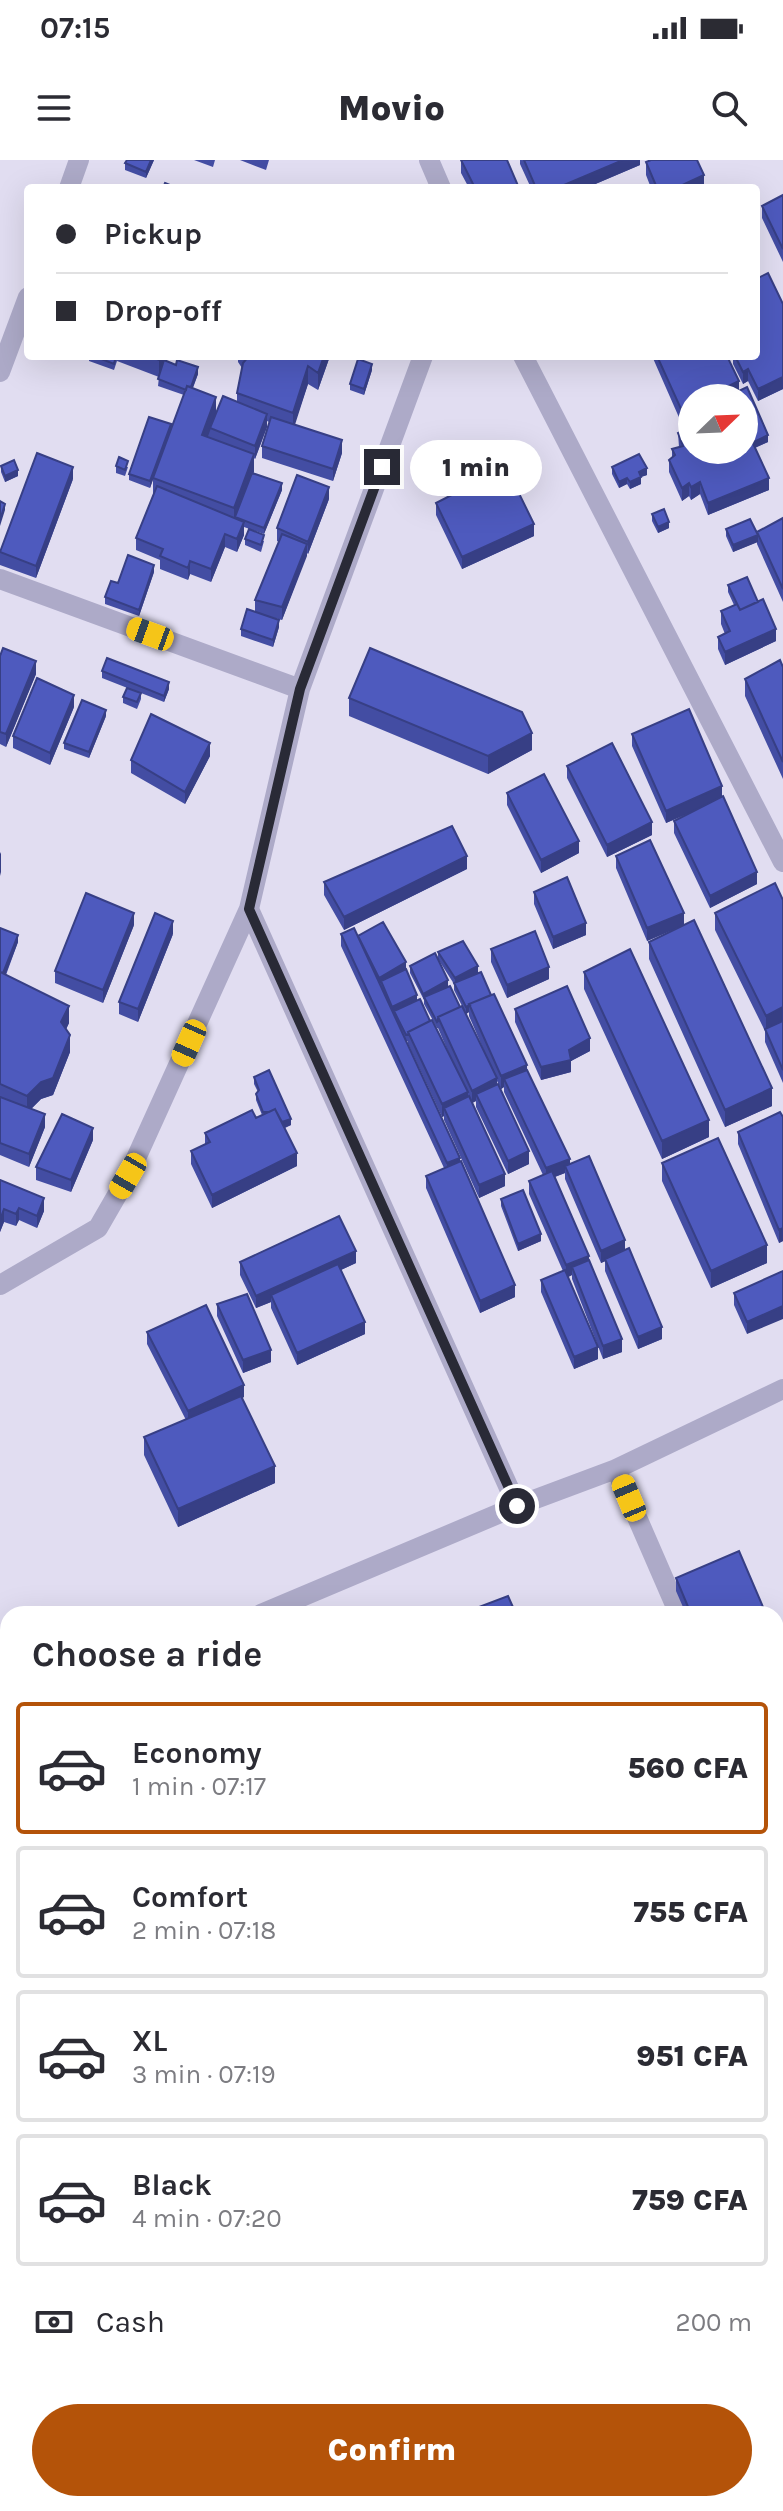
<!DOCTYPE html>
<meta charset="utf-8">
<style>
:root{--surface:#fff;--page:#f2f2f3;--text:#2b2b33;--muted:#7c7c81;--line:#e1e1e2;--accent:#b45309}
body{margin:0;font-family:Karla,sans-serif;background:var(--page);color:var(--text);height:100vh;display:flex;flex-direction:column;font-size:30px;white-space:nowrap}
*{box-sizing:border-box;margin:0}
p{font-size:26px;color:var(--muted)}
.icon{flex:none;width:44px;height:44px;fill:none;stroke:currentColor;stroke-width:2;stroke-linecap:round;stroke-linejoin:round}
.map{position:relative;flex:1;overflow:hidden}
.details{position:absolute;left:0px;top:1446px;width:784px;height:906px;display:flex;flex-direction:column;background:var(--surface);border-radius:24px 24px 0 0;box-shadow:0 8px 32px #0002}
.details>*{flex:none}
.banner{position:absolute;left:24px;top:24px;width:736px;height:176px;border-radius:8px;box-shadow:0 8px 32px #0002;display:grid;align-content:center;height:176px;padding:0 32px;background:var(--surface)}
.needle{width:52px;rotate:67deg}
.controls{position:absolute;left:678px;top:224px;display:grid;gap:16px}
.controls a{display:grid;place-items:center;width:80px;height:80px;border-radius:50%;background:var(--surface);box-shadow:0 8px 32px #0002;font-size:40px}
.end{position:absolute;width:36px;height:36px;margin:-18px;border:10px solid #292a36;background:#fff;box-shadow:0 0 0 4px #fff}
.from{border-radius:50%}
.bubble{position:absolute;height:56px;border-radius:28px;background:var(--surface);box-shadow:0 8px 32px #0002;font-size:26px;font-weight:800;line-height:56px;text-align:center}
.car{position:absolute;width:24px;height:48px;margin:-24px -12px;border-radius:10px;box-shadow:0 0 6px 2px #0007;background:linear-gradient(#f5c518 24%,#345 0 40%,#f5c518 0 76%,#345 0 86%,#f5c518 0)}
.banner b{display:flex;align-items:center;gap:28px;height:76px;font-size:30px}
.banner b+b{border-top:2px solid var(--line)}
.banner i{width:20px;height:20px;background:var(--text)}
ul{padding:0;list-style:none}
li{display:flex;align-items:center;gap:24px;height:132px;margin:0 16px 12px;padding:0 16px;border:4px solid var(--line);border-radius:8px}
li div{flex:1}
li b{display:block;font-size:30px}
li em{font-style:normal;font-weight:800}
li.on{border-color:var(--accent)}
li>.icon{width:72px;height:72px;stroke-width:1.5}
h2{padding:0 32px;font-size:36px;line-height:96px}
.pay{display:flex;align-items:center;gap:20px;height:88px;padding:0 32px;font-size:30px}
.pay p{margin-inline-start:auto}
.action{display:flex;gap:16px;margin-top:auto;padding:16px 32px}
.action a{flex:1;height:92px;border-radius:48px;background:var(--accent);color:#fff;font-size:32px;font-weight:800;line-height:92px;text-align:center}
.status{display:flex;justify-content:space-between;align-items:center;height:56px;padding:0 40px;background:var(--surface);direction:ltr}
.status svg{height:22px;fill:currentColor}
header{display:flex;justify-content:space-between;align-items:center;height:104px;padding:0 32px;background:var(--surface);font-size:36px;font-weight:800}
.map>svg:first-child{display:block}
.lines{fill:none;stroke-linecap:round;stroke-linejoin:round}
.minor{stroke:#adaac8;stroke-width:20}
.tertiary{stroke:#adaac8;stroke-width:20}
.wall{fill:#434da3;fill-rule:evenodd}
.shaded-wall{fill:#373f85}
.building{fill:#4e5abe;stroke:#373f85;stroke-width:2}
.route{stroke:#292a36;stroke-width:10}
</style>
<div class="status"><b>07:15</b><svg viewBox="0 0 49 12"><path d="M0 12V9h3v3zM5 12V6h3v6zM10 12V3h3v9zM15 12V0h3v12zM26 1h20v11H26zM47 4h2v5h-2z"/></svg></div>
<header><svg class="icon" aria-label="menu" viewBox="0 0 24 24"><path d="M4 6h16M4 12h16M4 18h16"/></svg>Movio<svg class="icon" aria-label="search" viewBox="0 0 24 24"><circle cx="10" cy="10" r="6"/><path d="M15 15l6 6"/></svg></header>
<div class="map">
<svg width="783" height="2351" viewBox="0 0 783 2351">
<rect width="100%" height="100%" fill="#e1ddf1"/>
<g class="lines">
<path class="minor" d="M429,0L441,28
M523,196L783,702
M0,419L300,529L423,196
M300,529L249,749L517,1346
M0,1125L98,1068L128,1016L249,749
M616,1309L679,1454
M261,1454L517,1346L616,1309L783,1229
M0,1564L8,1561
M776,1679L783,1695
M0,1871L8,1891
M0,2182L8,2161
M776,2319L783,2321
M692,2351L695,2344"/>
<path class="tertiary" d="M69,28L79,0
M0,212L28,137"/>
</g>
<path class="wall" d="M154,0L146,18L125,10V3Z
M194,0H215L213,7Z
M240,0H269L266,10Z
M461,0L519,28H469L461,13Z
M520,0H640V5L586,28H531L520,4Z
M646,2L704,28H651L646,15Z
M783,35V102L762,58V46Z
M783,144V229L758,241L748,221L743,224L733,204V196H756Z
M89,196H168L166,201L198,214L193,228L216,254L237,242V233L242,208L238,202V196H330L318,230L308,224L294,265L342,293L333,321L262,298V286L269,262L267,261V267L255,299L254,298L253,313L282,330L264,374L244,367V375L237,392L225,387L211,422L190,414L188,420L160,409V400L136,390V378L153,335V319L150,328L129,320V314L171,270L184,235L158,226L159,217L117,201L114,210L89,201Z
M652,196H727L739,221V231L747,227L768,275V282L755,288L769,318V330L708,355L700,334L691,340L689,336L682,341L669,312V300L672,297V289L679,287L678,273L692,266V290H744V238H692V256L681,262Z
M372,210L364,235L350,230V224Z
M1,306L18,316L5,322L1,312Z
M116,306L128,307L125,316L116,313Z
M612,307L647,315L641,317V324L630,329L627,324L619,328L612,314Z
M73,319L36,418L0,405V392Z
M329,339L308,394L307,393L282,460L263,455L279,467L273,487L241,476V469L255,452V440L279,382L277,381V368Z
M436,343L534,376L462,409L436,355Z
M652,354L669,368L658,373L652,361Z
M783,358V442L757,384V382L733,392L726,376V369L757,375Z
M245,379L264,381L261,392L245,385Z
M154,412L139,456L105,444V437L118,423Z
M728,425L776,481L725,505L718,489V477L725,474L721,464V451L734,445L728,432Z
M0,496L36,514L6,587L0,584Z
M783,507V619L745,536V519Z
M102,511L169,529L164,542L141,533V539L137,549L123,543V537L130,529L102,518Z
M349,538L532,590L488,614L349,556Z
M74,547L50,605L13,588V576Z
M106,556L89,598L64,589V583Z
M632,574L722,637L757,724L710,748L674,673V661L691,652L666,663L632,586Z
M210,596L185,644L131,613V600Z
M567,606L652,675L607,697L567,618Z
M507,633L579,693L541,713L507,645Z
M616,696L684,765L772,946L725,967L649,799V782L682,766L647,781L616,708Z
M467,709L344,770L324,735V722Z
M534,732L586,775L553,789L534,744Z
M783,740V923L765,882V871L715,770V753Z
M134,765L103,843L55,823V811Z
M0,768L18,782L6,815L69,863L66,869L70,892L53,935L41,939L31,949L45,967L29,1007L0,995Z
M173,774L138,862L119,854V842Z
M341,774L358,776L406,809L417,840L450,896L438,868H437L424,844V840L410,813V806L448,826L460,847L462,846L454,830V824L438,799V792L478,813L471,816L527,911L570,1004L625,1090L662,1179L638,1189L605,1111V1101L601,1103L565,1019V1013L555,1017L589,1100L622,1192L603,1199L572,1119V1115L568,1117L598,1199L574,1209L541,1132V1120L563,1111L529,1034V1021L543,1015L504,932V927L501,929L497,921V925L529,1004L508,1014L476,947V941L472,943L505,1026L479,1038L444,960V956L442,957L408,884V881L406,882L460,1001L515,1137L480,1153L426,1028V1016L444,1008L341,786ZM469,852V856L485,893L466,854Z
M491,789L549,819L507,838L491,802Z
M584,812L709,977L662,999L584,829Z
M515,849L590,891L571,901V912L541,920L515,862Z
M254,917L291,965L285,968L297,1006L212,1048L191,1004V991L205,984V973L256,958L262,955L256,940V934L258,932L254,924Z
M783,957V1081L779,1083L738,984V972Z
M93,980L71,1032L36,1020V1007Z
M662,1003L767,1103L711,1128L662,1021Z
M0,1020L44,1051L37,1068L19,1060L16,1066L4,1062L0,1072Z
M501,1039L541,1081L518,1091L501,1046Z
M240,1102L356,1103L341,1110L365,1174L297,1205L271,1148V1142L256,1148L240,1115Z
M783,1111L747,1174L734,1145V1133Z
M217,1144L271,1202L243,1213L217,1156Z
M147,1172L244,1237L242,1238L275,1323L178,1367L144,1295V1277L186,1260L147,1184Z
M676,1418L766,1454H686L676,1431Z"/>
<path class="shaded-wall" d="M151,0H154L146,18V12Z
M623,0H640V5L586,28H557Z
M704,15V28H676Z
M161,196H168L159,217V200Z
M324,196H330L318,230V213Z
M372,204V210L364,235V229Z
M308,206V224L293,271V253Z
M198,207V214L189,237V231Z
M748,209V221L743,224V212Z
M783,217V229L758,241V229Z
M739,221V234L728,236V238H704Z
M216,237V254L202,293V275Z
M692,244V256L681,262V249Z
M267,254V267L255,299V286Z
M171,264V271L150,328V321Z
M768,275V282L754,288V282Z
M342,280V293L333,321V309Z
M254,294V312L236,358L235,357L234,365V348Z
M73,307V319L36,418V406Z
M647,308V315L641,317V324L630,329V322L639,312Z
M18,310V316L5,322V316Z
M627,318V324L619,328V322Z
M769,318V330L708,355V343Z
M700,322V334L691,340V327Z
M282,323V330L264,374V368Z
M689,323V336L682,341V328Z
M329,327V339L308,394V382Z
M5,344V350L0,366V360Z
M244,362V375L237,392V379Z
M669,362V368L658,373V367Z
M534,364V376L462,409V397Z
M225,374V387L211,422V409Z
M758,375V382L733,392V385Z
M307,384V396L282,460V447Z
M190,401V414L188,420V408Z
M154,405V412L139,456V450Z
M279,460V467L273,487V480Z
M776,469V481L725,505V492Z
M36,501V514L6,587V574Z
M169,522V529L164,542V536Z
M74,535V547L50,605V593Z
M106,550V556L89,598V592Z
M532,573V590L488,614V596Z
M210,583V596L185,644V632Z
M722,626V639L666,663V651Z
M652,662V675L607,697V685Z
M579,681V693L541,713V700Z
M1,692V712L0,716V694Z
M467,696V709L344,770V757Z
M757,712V724L710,748V736Z
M134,753V765L103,843V830Z
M684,753V765L647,781V768Z
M173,761V774L138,862V849Z
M586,763V775L553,789V777Z
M18,775V782L3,821V814Z
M406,802V809L379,824V818Z
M478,806V813L455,825V818Z
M549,807V819L507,838V825Z
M448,820V827L424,837L423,840V834Z
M417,835V842L392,853V847Z
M69,846V863L61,880V862Z
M469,846V852L466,854V847Z
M783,847V864L766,873V856Z
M70,875V892L53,935L41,939L27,953V936Z
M590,878V891L571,901V912L541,920V907Z
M527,905V917L504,919V927L501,929V916Z
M497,918V930L476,934V941L472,943V931Z
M772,928V946L725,967V950Z
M468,932V945L444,948V956L442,957V944Z
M45,954V967L29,1007V994Z
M291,959V965L281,969V963Z
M709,960V977L662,999V981Z
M93,968V980L71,1032V1020Z
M529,991V1004L508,1014V1001Z
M297,993V1006L212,1048V1035Z
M460,998V1010L447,1015V1003Z
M570,999V1011L565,1006V1013L546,1020V1008Z
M505,1014V1026L479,1038V1025Z
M44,1038V1051L37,1068V1056Z
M19,1048V1060L16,1066V1054Z
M4,1049V1062L0,1072V1060Z
M783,1068V1081L779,1083V1070Z
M541,1074V1081L518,1091V1084Z
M625,1080V1093L601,1103V1091Z
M767,1085V1103L711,1128V1111Z
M356,1091V1103L273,1141L271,1135V1142L256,1148V1136Z
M589,1096V1108L572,1107V1115L566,1118V1105Z
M515,1125V1137L480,1153V1141Z
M783,1146V1159L747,1174V1162Z
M365,1162V1174L297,1205V1193Z
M662,1167V1179L638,1189V1177Z
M622,1179V1192L603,1199V1186Z
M598,1187V1199L574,1209V1197Z
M271,1190V1202L243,1213V1200Z
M244,1225V1237L188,1263V1251Z
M275,1306V1323L178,1367V1349Z
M205,2344H210L207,2351H203Z
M541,2344H547L545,2351H539Z"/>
<path class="building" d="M127,0H151L146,12L125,3Z
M461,0H507L519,28H475Z
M524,0H623L557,28H536Z
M651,0H697L704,15L676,28H657L646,2Z
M165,23L177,28H163Z
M783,35V89L762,46Z
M768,113L783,144V217L758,229L748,209L743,212L735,196H756V119Z
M94,196H116L114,204Z
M150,196H161L159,200Z
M247,196H324L318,213L308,206L293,253L237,233L243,203L248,197Z
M657,196H727L739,221L704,238H692V244L681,249Z
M358,199L372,204L364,229L350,224Z
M164,200L176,205L177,200L198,207L191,227L187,226L186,230L158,219Z
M187,226L216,237L202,275L254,294L234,348L153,318Z
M747,227L768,275L754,282L744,261V238H729L728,236Z
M223,236L267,254L255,286L210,268Z
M149,257L171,264L150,321L129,314Z
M271,257L342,280L333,309L262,286Z
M744,264L769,318L708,343L700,322L691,327L689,323L682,328L669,300L675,295L672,289L683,286L678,273L692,266V290H744Z
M37,293L73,307L36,406L0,392Z
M639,294L647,308L639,312L641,317L630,322L627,318L619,322L612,307Z
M119,297L128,301L125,310L116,306Z
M14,300L18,310L5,316L1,306Z
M506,307L534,364L462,397L436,343Z
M252,313L282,323L264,368L235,357Z
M297,315L329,327L308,382L277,368Z
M157,326L244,362L237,379L225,374L211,409L190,401L188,408L160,396L163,389L136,378Z
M0,341L5,344L0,360Z
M664,349L669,362L658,367L652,354Z
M783,358V429L757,372Z
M750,359L758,375L733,385L726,369Z
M249,369L264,375L261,385L245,379Z
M282,374L307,384L282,447L255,440Z
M128,395L154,405L139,450L105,437L111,421L118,423Z
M747,417L758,442L740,450L728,425Z
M763,439L776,469L725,492L718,477L730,471L721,451L737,444L740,450Z
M247,449L279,460L273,480L241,469Z
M3,488L36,501L6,574L0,572V496Z
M370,488L522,552L532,573L488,596L349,538Z
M107,498L169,522L164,536L102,511Z
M780,500L783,507V602L745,519Z
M37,518L74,535L50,593L13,576Z
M127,528L141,533L137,542L123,537Z
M82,540L106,550L89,592L64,583Z
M689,549L722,626L666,651L632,574Z
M151,554L210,583L185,632L131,600Z
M612,583L652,662L607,685L567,606Z
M544,614L579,681L541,700L507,633Z
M723,636L757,712L710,736L674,661Z
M452,666L467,696L344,757L324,722Z
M650,680L684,753L647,768L616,696Z
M567,717L586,763L553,777L534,732Z
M775,723L783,740V847L766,856L715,753Z
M86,733L134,753L103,830L55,811Z
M155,753L173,761L138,849L119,842Z
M694,760L772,928L725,950L649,782Z
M383,762L406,802L379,818L358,776Z
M0,768L18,775L3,813L0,812Z
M354,768L460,998L447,1003L341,774Z
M535,771L549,807L507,825L491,789Z
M463,781L478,806L455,818L438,792Z
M630,789L709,960L662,981L584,812Z
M435,793L448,820L423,834L410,806Z
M406,809L417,835L392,847L381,821Z
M0,812L69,846L61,862L70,875L53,918L41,922L27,936L0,924Z
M481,812L491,835L469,844L470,845L466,847L454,823Z
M450,826L460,847L438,857V861L437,862L424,837Z
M567,826L590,878L569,890L571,900L541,907L515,849Z
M494,834L527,905L501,916L469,844Z
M420,839L430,861L408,872L409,874L406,875L394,851Z
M462,846L497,918L472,931L438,857Z
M432,860L468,932L442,944L408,872Z
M783,861V910L765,869Z
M269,910L291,959L282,962L275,949L269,952H263L256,934L259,930L254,917Z
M527,910L570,999L546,1008L504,919Z
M498,924L529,991L508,1001L476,934Z
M469,936L505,1014L479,1025L444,948Z
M0,937L45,954L29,994L0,983Z
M275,949L297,993L212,1035L191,991L210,982L205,973L252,950L256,958Z
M780,952L783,957V1068L779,1070L738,972Z
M62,954L93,968L71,1020L36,1007Z
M718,978L767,1085L711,1111L662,1003Z
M589,996L625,1080L601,1091L565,1006Z
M461,1001L515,1125L480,1141L426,1016Z
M552,1011L589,1096L566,1105L529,1021Z
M0,1020L44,1038L37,1056L19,1048L16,1054L4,1049L0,1060Z
M523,1030L541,1074L518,1084L501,1039Z
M339,1056L356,1091L256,1136L240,1102Z
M629,1088L662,1167L638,1177L605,1099Z
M589,1100L622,1179L603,1186L572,1107Z
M338,1104L365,1162L297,1193L271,1135Z
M565,1110L598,1187L574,1197L541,1120Z
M783,1111V1146L747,1162L734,1133Z
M247,1134L271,1190L243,1200L217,1144Z
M206,1145L244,1225L188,1251L147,1172Z
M241,1236L275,1306L178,1349L144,1277Z
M739,1391L766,1454H691L676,1418Z
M508,1436L516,1454H473L471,1450Z
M166,2344H205L203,2351H164Z
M456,2344H541L539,2351H453Z"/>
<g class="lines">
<path class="route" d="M382,307L300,529L249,749L517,1346"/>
</g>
</svg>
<div class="controls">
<a><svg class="needle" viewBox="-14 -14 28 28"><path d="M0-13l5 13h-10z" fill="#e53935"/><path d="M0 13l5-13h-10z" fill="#7c7c81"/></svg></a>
</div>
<i class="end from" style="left:517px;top:1346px"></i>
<i class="end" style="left:382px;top:307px"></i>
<div class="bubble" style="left:410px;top:280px;width:132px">1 min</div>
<i class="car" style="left:150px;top:474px;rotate:290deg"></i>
<i class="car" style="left:189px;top:883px;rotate:204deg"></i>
<i class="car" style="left:128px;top:1016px;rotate:210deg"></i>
<i class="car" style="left:629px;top:1338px;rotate:337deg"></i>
<div class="banner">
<b><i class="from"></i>Pickup</b>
<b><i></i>Drop-off</b>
</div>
<section class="details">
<h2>Choose a ride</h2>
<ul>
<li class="on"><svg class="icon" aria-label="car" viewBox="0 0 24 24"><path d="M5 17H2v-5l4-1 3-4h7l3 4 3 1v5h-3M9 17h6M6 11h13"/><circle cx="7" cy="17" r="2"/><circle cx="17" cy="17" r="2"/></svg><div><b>Economy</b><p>1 min · 07:17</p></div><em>560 CFA</em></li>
<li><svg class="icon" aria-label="car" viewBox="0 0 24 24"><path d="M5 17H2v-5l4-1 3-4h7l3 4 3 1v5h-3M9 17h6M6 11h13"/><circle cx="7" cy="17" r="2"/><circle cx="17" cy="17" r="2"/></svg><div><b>Comfort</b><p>2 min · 07:18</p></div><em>755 CFA</em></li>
<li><svg class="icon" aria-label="car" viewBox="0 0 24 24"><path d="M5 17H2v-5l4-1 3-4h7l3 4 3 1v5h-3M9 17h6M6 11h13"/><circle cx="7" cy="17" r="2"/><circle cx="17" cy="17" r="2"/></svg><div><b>XL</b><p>3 min · 07:19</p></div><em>951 CFA</em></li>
<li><svg class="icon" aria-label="car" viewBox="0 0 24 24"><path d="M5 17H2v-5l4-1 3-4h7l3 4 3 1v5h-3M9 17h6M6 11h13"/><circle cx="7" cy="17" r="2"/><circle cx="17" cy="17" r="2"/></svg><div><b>Black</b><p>4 min · 07:20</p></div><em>759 CFA</em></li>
</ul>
<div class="pay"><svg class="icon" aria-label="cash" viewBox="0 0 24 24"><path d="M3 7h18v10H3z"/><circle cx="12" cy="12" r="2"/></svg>Cash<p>200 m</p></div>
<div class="action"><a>Confirm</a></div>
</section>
</div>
